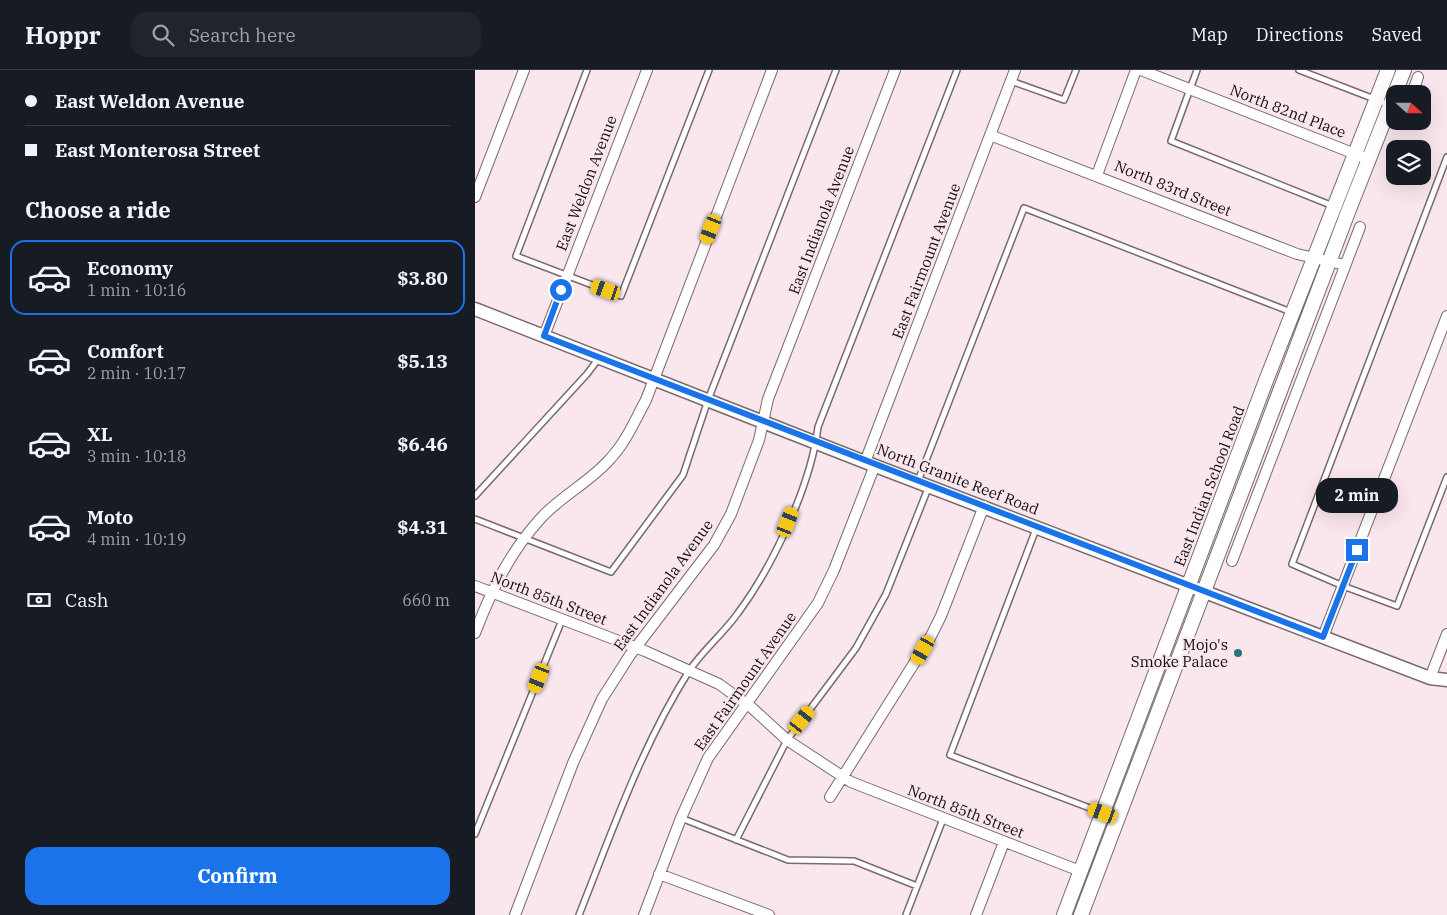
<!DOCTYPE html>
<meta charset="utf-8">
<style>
:root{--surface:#171b24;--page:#20242c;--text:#f1f3f6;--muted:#9ea1a6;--line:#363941;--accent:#1a73e8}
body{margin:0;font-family:"IBM Plex Serif",serif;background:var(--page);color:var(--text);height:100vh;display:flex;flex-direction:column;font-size:19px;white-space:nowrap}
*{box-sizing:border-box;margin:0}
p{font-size:16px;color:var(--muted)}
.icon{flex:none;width:28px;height:28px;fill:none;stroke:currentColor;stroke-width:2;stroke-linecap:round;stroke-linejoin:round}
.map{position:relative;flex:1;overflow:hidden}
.drawer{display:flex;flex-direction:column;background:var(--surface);width:475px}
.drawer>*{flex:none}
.guide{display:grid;align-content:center;height:110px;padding:0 25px;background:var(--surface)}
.needle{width:32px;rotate:111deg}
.controls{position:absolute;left:911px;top:15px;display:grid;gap:10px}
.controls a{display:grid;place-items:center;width:45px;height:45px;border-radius:10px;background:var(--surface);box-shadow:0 5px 20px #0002;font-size:25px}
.end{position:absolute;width:22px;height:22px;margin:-11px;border:6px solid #1a73e8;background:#fff;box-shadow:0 0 0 2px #fff}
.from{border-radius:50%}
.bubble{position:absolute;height:35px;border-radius:15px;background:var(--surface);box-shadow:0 5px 20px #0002;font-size:16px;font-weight:700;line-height:35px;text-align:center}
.car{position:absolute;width:15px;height:30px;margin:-15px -8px;border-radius:6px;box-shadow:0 0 4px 1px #0007;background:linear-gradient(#f5c518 24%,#345 0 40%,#f5c518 0 76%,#345 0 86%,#f5c518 0)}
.guide b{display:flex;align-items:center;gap:18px;height:48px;font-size:19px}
.guide b+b{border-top:1px solid var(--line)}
.guide i{width:12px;height:12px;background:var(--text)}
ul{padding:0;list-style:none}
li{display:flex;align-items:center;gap:15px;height:75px;margin:0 10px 8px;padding:0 15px;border:2px solid transparent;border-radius:15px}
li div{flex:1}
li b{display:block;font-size:19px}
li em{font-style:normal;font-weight:700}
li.current{border-color:var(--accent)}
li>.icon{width:45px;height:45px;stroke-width:1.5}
h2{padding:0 25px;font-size:22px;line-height:60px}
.pay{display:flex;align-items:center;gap:12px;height:55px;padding:0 25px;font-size:19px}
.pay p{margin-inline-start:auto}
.cta{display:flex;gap:10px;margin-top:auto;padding:10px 25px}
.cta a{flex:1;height:58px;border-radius:15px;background:var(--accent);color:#fff;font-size:20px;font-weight:700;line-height:58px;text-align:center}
header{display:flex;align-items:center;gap:30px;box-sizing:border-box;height:70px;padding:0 25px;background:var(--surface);border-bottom:1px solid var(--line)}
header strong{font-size:24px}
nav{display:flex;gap:28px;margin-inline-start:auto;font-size:18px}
.search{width:350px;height:45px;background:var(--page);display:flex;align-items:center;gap:12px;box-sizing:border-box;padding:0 18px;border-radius:15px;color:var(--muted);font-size:19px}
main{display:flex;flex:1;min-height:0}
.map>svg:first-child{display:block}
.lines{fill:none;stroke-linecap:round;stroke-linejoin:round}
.service-casing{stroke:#796a6e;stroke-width:8}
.minor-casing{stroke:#796a6e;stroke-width:12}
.tertiary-casing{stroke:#796a6e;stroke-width:15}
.secondary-casing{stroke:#796a6e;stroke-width:16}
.service{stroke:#fff;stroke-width:5}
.minor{stroke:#fff;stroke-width:10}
.tertiary{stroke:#fff;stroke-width:12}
.secondary{stroke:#fff;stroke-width:14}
.route{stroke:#1a73e8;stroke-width:6}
.poi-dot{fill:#2b737d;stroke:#f9e7ed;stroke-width:2}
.labels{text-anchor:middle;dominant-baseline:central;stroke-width:4.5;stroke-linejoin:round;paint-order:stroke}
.street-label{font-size:15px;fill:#130d0f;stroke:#f9e7ed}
.poi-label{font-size:15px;fill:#130d0f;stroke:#f9e7ed;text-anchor:end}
</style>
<header>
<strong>Hoppr</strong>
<div class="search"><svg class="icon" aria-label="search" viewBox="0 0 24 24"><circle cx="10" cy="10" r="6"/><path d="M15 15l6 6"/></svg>Search here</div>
<nav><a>Map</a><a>Directions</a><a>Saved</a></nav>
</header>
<main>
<section class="drawer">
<div class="guide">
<b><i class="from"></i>East Weldon Avenue</b>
<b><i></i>East Monterosa Street</b>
</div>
<h2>Choose a ride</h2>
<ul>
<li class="current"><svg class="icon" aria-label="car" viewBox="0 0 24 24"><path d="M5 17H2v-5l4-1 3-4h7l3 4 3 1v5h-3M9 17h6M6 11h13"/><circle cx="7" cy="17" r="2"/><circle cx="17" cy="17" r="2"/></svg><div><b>Economy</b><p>1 min · 10:16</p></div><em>$3.80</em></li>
<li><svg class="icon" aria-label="car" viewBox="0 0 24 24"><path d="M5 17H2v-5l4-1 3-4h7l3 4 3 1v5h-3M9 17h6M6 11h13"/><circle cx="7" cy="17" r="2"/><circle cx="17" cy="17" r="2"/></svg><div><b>Comfort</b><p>2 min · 10:17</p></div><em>$5.13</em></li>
<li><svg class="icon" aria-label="car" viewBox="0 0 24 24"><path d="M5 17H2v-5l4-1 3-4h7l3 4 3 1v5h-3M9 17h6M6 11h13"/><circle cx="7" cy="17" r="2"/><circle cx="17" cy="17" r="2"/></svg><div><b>XL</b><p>3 min · 10:18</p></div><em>$6.46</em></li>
<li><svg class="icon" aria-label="car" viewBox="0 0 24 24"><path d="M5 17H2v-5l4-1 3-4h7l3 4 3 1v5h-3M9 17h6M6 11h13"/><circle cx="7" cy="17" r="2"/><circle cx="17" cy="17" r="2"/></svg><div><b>Moto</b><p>4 min · 10:19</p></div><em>$4.31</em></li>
</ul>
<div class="pay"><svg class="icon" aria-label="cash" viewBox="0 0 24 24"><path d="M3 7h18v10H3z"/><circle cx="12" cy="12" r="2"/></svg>Cash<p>660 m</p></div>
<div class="cta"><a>Confirm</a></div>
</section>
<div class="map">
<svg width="972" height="845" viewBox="0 0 972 845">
<rect width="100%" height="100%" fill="#f9e7ed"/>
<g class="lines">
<defs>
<path id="service" d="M112,0L41,186L146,226L234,0
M722,0L696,71L858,136
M824,0L915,35
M536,11L589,30L601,0
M972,87L817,494L868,516L922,536L972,407
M443,411L549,138L816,242
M0,426L112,304L124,288
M0,449L136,502L208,405L233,330L361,0
M561,459L475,685L641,748
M206,748L313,790L379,791L442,816
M0,764L87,550
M261,770L312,670L381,578L411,524L454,416
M104,845C137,762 166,677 214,601C228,580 249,563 263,543C298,496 336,415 343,357L482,0
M431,845L468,749"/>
<path id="minor" d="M666,0L893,89
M937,24L943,7
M910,47L920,51
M515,65L822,184L870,195
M622,105L661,0
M0,127L49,0
M69,266L172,0
M390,392L540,0
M757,491L885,157
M0,516L170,581L244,614L277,638L312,670L376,712L605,801
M0,563C16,521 35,482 66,448C86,426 115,412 135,389C151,372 160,350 171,330L297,0
M848,567L972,246
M955,608L972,564
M355,727L455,568L466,546L509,436
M184,804L294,845
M40,845L98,693L127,629L155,585L239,475L256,444L284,370L293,329L420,0
M169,845L206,748L233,688L343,533L359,500L400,395
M501,845L529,772"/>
<path id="tertiary" d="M0,239L390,392L955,608L972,610"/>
<path id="secondary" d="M589,845L792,308L913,0
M606,845L873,142L929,0"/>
</defs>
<use href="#service" class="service-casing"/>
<use href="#minor" class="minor-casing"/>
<use href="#tertiary" class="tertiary-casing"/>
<use href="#secondary" class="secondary-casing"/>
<use href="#service" class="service"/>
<use href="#minor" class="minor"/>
<use href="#tertiary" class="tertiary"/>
<use href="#secondary" class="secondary"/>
</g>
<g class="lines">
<path class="route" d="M86,220L69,266L848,567L882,480"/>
</g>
<circle class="poi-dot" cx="763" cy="583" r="5"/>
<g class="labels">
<g class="street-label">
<text transform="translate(813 41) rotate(21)">North 82nd Place</text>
<text transform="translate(111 113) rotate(-69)">East Weldon Avenue</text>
<text transform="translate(698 118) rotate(22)">North 83rd Street</text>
<text transform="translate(346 150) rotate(-69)">East Indianola Avenue</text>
<text transform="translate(451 191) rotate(-69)">East Fairmount Avenue</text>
<text transform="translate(483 409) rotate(21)">North Granite Reef Road</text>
<text transform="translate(734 416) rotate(-69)">East Indian School Road</text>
<text transform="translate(188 515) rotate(-54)">East Indianola Avenue</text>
<text transform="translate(74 528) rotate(21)">North 85th Street</text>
<text transform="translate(270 611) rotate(-55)">East Fairmount Avenue</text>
<text transform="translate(491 741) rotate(21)">North 85th Street</text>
</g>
<g class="poi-label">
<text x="753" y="574">Mojo's<tspan x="753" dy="17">Smoke Palace</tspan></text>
</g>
</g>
</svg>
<div class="controls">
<a><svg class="needle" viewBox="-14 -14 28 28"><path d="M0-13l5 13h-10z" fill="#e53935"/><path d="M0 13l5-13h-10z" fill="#9ea1a6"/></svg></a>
<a><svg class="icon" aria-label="layers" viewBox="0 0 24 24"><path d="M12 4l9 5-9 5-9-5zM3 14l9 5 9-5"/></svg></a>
</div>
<i class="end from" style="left:86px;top:220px"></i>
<i class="end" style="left:882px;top:480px"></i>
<div class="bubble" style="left:841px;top:408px;width:82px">2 min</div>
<i class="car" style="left:236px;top:159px;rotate:201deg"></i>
<i class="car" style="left:131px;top:220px;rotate:289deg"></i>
<i class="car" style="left:313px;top:452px;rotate:22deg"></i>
<i class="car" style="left:448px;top:580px;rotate:209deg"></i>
<i class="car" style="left:64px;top:608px;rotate:202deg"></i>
<i class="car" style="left:327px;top:650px;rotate:39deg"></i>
<i class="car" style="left:628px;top:743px;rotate:291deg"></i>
</div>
</main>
